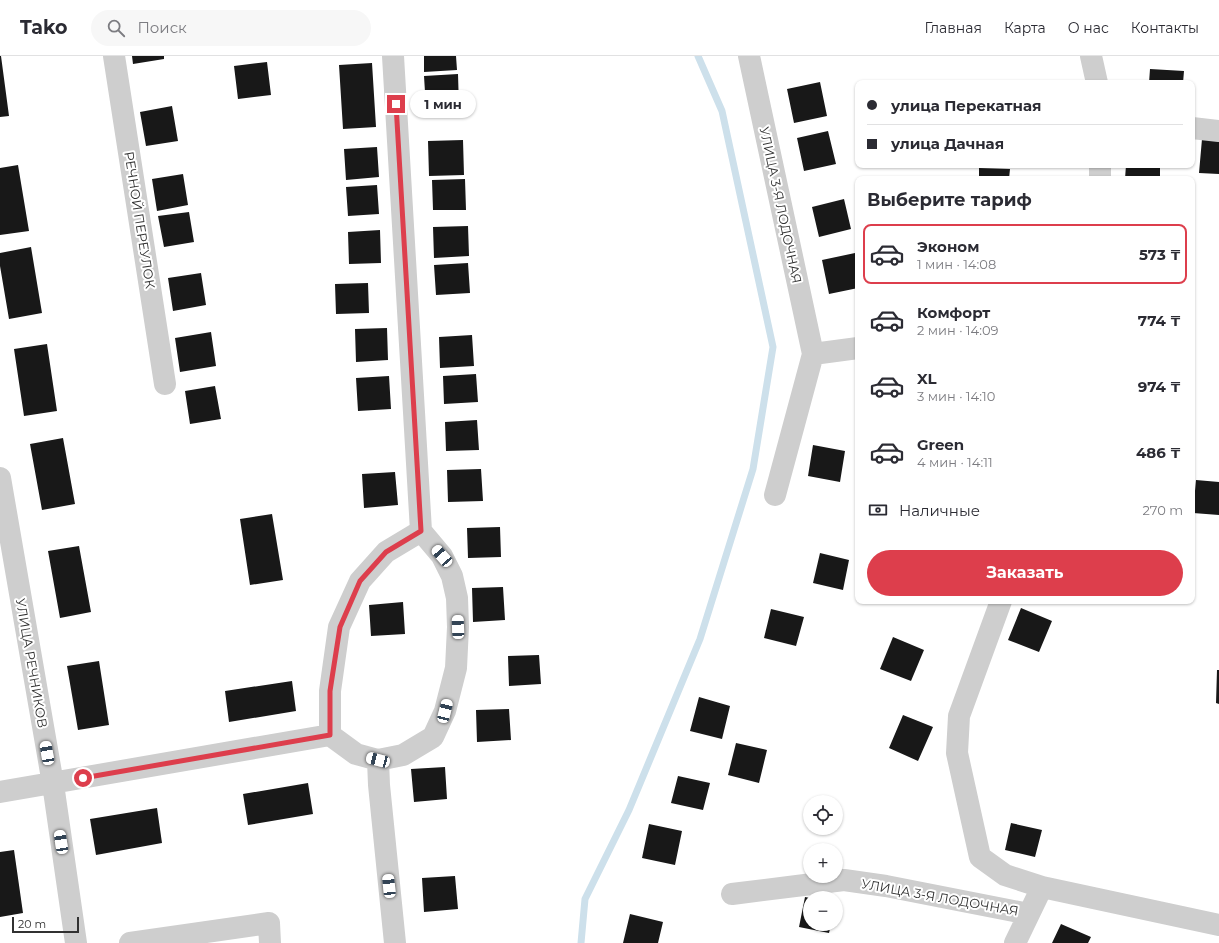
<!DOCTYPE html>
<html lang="ru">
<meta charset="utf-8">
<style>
:root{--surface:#fff;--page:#f7f7f7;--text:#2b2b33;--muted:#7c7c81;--line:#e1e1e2;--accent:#dd3e4c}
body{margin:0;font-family:Montserrat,sans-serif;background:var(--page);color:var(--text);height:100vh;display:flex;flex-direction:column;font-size:15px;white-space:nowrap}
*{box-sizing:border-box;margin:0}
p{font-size:13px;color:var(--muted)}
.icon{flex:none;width:22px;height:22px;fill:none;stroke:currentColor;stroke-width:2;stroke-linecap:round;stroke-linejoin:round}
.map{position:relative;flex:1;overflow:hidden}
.sheet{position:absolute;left:855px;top:120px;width:340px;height:428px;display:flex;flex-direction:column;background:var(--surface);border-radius:8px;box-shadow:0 1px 3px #0004}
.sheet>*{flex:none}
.top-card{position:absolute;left:855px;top:24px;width:340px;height:88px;border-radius:8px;box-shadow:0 1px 3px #0004;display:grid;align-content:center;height:88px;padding:0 12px;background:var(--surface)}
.controls{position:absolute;left:803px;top:739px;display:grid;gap:8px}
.controls a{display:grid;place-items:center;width:40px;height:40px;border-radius:50%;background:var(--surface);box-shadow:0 1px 3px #0004;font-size:20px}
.scale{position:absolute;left:12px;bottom:10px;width:67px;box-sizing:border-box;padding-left:4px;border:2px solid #313131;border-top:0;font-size:11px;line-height:14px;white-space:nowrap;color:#313131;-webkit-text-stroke:3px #fff;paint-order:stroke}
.end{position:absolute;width:18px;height:18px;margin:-9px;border:5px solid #dd3e4c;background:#fff;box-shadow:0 0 0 2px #fff}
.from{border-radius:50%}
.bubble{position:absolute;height:28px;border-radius:14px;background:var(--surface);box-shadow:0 1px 3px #0004;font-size:13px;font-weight:700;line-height:28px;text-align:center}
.car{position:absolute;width:12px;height:24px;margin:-12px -6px;border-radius:5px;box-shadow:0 0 3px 1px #0007;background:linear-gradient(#fff 24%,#345 0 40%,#fff 0 76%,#345 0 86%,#fff 0)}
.top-card b{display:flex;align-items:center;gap:14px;height:38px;font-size:15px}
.top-card b+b{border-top:1px solid var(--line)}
.top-card i{width:10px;height:10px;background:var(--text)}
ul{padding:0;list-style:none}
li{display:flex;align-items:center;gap:12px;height:60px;margin:0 8px 6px;padding:0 4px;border:2px solid transparent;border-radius:8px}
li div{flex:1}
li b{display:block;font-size:15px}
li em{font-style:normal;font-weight:700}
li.on{border-color:var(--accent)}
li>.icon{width:36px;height:36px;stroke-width:1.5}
h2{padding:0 12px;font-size:18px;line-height:48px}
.pay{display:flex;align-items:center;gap:10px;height:44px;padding:0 12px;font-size:15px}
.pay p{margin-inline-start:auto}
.button{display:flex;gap:8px;margin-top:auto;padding:8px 12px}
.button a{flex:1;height:46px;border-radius:24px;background:var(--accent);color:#fff;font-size:16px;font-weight:700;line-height:46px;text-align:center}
header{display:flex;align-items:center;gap:24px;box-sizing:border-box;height:56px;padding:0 20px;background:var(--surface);border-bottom:1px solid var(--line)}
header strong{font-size:19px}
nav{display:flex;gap:22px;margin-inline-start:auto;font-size:14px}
.search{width:280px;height:36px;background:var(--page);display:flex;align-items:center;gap:10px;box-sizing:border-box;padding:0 14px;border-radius:22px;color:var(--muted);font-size:15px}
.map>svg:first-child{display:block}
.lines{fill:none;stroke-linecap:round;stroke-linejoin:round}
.stream{stroke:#cde0eb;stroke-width:7}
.building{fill:#181818}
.minor{stroke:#cecece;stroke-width:22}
.route{stroke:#dd3e4c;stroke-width:5}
.labels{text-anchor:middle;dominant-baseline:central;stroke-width:4;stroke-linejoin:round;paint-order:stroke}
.street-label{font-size:13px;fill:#313131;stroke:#fff}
</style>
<header>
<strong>Tako</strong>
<div class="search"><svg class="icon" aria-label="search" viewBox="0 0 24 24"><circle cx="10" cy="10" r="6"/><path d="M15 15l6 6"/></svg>Поиск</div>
<nav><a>Главная</a><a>Карта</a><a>О нас</a><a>Контакты</a></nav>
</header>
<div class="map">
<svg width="1219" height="887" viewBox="0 0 1219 887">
<rect width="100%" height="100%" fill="#fff"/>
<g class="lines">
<path class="stream" d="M581,887L585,843L629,754L700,583L753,413L773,291L722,55L698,0"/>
</g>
<path class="building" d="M0,0H1L9,60L0,61Z
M132,0H164V3L133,8Z
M424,0H456L457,14L424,16Z
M267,6L271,39L238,43L234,10Z
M372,7L376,71L343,73L339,9Z
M1150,13L1184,15L1183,27H1149Z
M458,18L459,51L426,52L424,20Z
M820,26L827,60L794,67L787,33Z
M172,50L178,85L146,90L140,56Z
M828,75L836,108L804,115L797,82Z
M1202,83L1219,84V118L1199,117Z
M463,84L464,119L429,120L428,85Z
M377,91L379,121L346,124L344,93Z
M18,109L29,175L0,179V112Z
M1126,109L1160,111V123H1125Z
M979,112L1010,113L1009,123H979Z
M183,118L188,149L157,155L152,123Z
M465,123L466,154H433L432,124Z
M377,129L379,158L348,160L346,131Z
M844,143L851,173L819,181L812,151Z
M189,156L194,186L164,191L158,160Z
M468,170L469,200L434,202L433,171Z
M380,174L381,207L349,208L348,176Z
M31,191L42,257L9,263L0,210V197Z
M855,197L858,214V232L829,238L822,204Z
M468,207L470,237L436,239L434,209Z
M201,217L206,249L173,255L168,222Z
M368,227L369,257L336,258L335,228Z
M387,272L388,304L356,306L355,273Z
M211,276L216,310L180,316L175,282Z
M472,279L474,310L440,312L439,281Z
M47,288L57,355L24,360L14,293Z
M476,318L478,346L444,348L443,320Z
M389,320L391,353L358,355L356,322Z
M215,330L221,363L190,368L185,335Z
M477,364L479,394L446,395L445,366Z
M63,382L75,448L42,454L30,388Z
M813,389L845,395L840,426L808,420Z
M481,413L483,445L448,446L447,414Z
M395,416L398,449L364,452L362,418Z
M1196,424L1219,426V459L1193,457Z
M272,458L283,524L250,529L240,463Z
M500,471L501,501L468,502L467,472Z
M79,490L91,556L60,562L48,495Z
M820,497L849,504L843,534L813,527Z
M503,531L505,564L473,566L472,532Z
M403,546L405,578L371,580L369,549Z
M1021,552L1052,565L1039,596L1008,584Z
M771,553L804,561L796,590L764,582Z
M893,581L924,594L911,625L880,613Z
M539,599L541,628L509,630L508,600Z
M99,605L109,669L78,674L67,610Z
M1217,614H1219V648L1216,647Z
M292,625L296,655L229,666L225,635Z
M699,641L730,650L722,683L690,675Z
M509,653L511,684L477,686L476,654Z
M903,659L933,671L918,705L889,692Z
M736,687L767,694L759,727L728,719Z
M445,711L447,743L414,746L411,713Z
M678,720L710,727L703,754L671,747Z
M308,727L313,758L248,769L243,738Z
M157,752L162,787L96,799L90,763Z
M1011,767L1042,774L1035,801L1005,794Z
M649,768L682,775L675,809L642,802Z
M14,794L23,857L0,861V796Z
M455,820L458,853L424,856L422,822Z
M805,841L810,842V868H831L829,877L799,871Z
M630,858L663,866L658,887H623Z
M1061,868L1091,881L1088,887H1052Z"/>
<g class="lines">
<path class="minor" d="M114,0L165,328
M393,0L421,475
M749,0L813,298L775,439
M1091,0L1097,27
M1192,72L1219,75
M1100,123V109
M813,298L858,292
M0,422L53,728L76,887
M421,475L442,500L452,520L457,542L458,571L456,612L445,655L433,681L403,699L378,704L356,698L330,679V635L339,571L360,525L386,496Z
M1001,545L959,660L957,697L980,801L1005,819L1042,831L1015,887
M378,704L379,729L395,887
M0,736L330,679
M1042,831L1219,869
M732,838L844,824L886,830L1029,858
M130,887L269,867L270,887"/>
</g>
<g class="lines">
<path class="route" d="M83,722L330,679V635L332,622L340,571L360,525L386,496L421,475L396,48"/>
</g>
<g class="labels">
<g class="street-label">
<text transform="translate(781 149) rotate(78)">УЛИЦА 3-Я ЛОДОЧНАЯ</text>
<text transform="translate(140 164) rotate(81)">РЕЧНОЙ ПЕРЕУЛОК</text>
<text transform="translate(32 607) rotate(80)">УЛИЦА РЕЧНИКОВ</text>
<text transform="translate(940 841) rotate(10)">УЛИЦА 3-Я ЛОДОЧНАЯ</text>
</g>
</g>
</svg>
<div class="controls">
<a><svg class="icon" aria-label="locate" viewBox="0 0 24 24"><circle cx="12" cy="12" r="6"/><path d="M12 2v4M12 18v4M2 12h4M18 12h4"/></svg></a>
<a>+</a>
<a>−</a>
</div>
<div class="scale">20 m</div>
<i class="end from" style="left:83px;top:722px"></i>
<i class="end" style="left:396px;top:48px"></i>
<div class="bubble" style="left:410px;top:34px;width:66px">1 мин</div>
<i class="car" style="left:442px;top:500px;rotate:319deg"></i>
<i class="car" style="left:458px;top:571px;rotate:358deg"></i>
<i class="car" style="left:445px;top:655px;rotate:14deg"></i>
<i class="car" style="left:47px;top:697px;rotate:350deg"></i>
<i class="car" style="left:378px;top:704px;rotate:285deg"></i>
<i class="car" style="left:61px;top:786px;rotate:351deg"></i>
<i class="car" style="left:389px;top:830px;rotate:354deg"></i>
<div class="top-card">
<b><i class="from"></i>улица Перекатная</b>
<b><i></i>улица Дачная</b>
</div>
<section class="sheet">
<h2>Выберите тариф</h2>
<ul>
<li class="on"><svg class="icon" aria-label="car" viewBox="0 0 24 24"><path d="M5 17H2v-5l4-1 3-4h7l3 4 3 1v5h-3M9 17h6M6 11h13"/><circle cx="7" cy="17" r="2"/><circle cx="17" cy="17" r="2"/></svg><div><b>Эконом</b><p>1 мин · 14:08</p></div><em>573 ₸</em></li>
<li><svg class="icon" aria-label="car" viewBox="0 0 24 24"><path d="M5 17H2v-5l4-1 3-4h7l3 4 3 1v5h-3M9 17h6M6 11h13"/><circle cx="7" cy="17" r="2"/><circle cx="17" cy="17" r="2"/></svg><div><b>Комфорт</b><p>2 мин · 14:09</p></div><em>774 ₸</em></li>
<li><svg class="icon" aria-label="car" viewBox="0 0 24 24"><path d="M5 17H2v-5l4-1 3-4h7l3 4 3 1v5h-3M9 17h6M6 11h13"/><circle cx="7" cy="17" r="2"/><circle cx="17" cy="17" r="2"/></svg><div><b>XL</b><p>3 мин · 14:10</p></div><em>974 ₸</em></li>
<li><svg class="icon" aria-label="car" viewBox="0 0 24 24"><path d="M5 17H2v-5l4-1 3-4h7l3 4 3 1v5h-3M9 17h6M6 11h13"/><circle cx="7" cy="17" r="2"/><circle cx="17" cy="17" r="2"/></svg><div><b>Green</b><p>4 мин · 14:11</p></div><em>486 ₸</em></li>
</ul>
<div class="pay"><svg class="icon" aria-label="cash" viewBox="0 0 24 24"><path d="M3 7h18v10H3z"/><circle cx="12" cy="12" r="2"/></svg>Наличные<p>270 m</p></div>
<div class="button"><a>Заказать</a></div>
</section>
</div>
